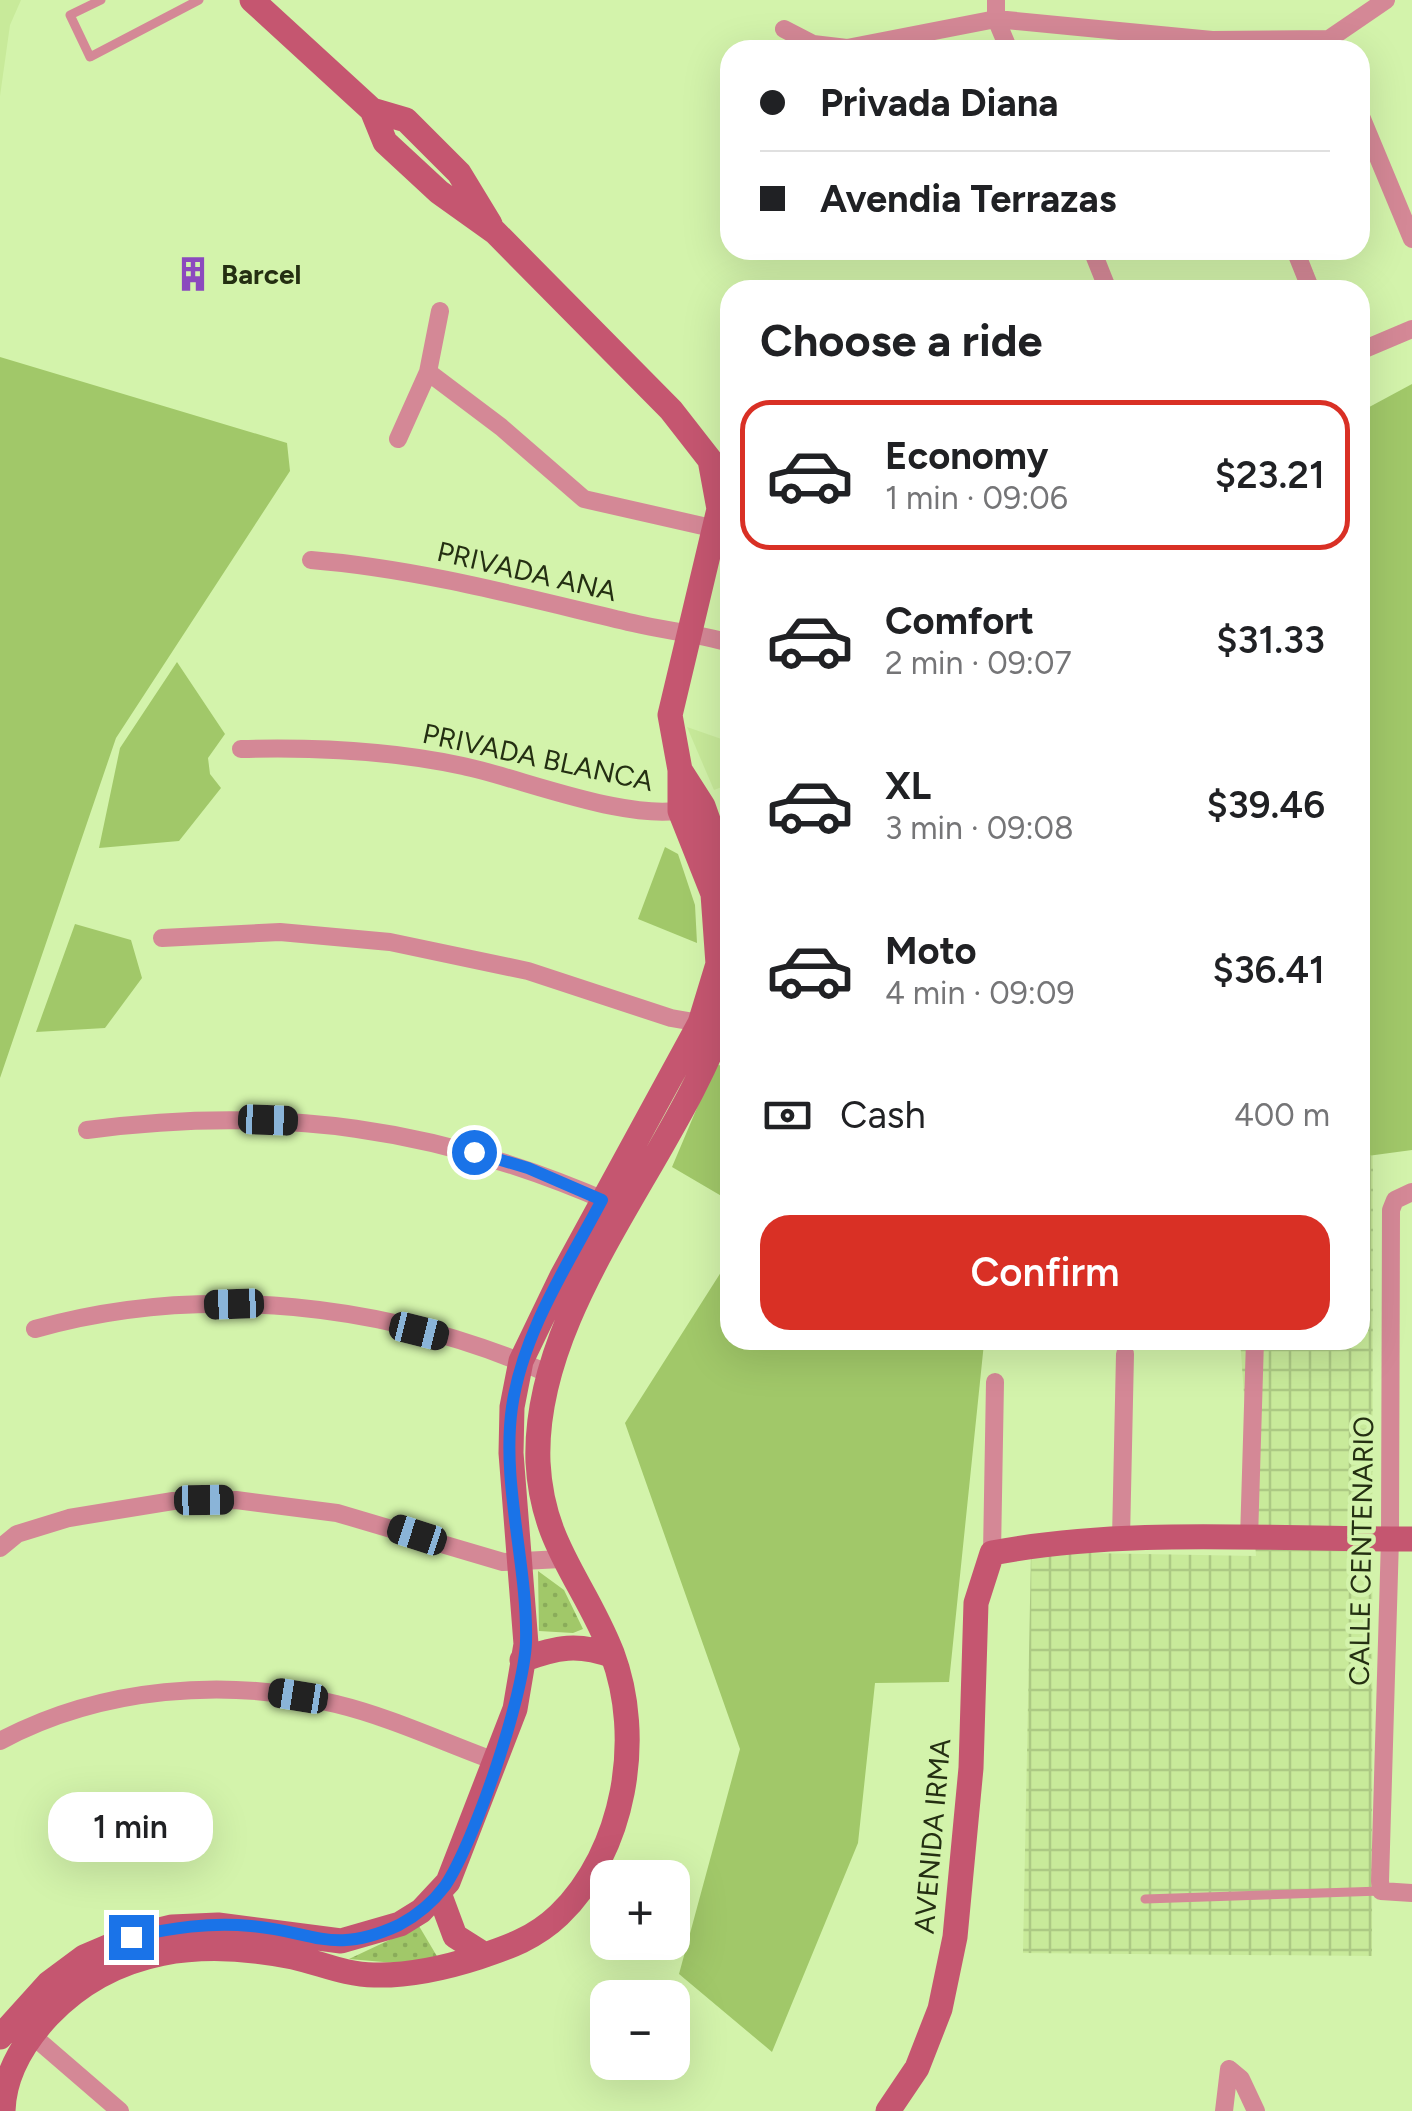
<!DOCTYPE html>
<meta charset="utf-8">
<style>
:root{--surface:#fff;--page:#f6f6f6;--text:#202124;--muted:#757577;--line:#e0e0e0;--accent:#d93025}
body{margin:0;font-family:Figtree,sans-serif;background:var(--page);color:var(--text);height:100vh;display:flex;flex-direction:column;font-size:38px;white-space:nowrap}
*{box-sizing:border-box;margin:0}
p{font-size:32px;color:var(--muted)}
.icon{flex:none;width:55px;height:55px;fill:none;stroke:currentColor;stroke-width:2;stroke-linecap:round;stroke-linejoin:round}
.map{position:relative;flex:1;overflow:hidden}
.side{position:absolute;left:720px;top:280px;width:650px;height:1070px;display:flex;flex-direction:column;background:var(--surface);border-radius:30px;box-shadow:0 10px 40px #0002}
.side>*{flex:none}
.hud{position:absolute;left:720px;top:40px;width:650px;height:220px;border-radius:30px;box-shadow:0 10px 40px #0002;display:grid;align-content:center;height:220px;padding:0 40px;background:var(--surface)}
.tools{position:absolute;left:590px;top:1860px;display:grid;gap:20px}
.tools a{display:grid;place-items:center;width:100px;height:100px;border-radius:20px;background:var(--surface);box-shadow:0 10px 40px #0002;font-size:50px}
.end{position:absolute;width:45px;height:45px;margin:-22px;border:12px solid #1a73e8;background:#fff;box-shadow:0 0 0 5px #fff}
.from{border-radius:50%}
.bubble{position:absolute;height:70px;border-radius:30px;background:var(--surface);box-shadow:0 10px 40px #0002;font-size:32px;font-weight:600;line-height:70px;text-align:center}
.car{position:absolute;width:30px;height:60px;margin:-30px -15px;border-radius:12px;box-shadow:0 0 8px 2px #0007;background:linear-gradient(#222 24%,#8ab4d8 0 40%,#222 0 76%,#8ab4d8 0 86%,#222 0)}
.hud b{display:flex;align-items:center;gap:35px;height:95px;font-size:38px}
.hud b+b{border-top:2px solid var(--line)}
.hud i{width:25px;height:25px;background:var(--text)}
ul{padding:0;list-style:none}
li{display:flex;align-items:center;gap:30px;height:150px;margin:0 20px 15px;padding:0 20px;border:5px solid transparent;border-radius:30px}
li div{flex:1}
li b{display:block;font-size:38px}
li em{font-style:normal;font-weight:600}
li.current{border-color:var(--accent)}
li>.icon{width:90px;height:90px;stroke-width:1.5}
h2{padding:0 40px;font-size:45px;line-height:120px}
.pay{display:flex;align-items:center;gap:25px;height:110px;padding:0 40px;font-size:38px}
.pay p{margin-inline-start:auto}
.action{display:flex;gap:20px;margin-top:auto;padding:20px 40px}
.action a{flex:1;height:115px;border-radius:30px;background:var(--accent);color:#fff;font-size:40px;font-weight:600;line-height:115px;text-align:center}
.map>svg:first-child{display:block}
.built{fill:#c8ea9a}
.industrial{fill:url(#industrial-grid)}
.grass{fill:#a1c869}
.park{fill:url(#park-dots)}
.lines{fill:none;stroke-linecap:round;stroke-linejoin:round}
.lane{stroke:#d48896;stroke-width:9}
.street{stroke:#d48896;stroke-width:18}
.secondary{stroke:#c55670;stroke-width:25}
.route{stroke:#1a73e8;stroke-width:12}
.labels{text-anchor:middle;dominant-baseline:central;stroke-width:9;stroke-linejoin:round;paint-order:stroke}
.poi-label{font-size:28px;font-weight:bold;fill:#242f12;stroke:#d3f3ab;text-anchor:start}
.street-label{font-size:28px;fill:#242f12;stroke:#d3f3ab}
</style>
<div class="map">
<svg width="1412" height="2111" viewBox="0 0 1412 2111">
<defs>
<pattern id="industrial-grid" width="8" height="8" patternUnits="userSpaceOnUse" patternTransform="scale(2.5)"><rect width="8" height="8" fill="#c8ea9a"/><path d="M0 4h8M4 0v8" fill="none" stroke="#acc984"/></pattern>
<pattern id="park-dots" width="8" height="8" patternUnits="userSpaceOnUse" patternTransform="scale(2.5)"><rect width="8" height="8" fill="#a1c869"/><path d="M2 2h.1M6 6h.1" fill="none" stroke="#8aac5a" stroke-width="1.8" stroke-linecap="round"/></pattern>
</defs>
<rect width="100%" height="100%" fill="#d3f3ab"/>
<path class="built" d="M0,0H21L10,25L0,96Z
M687,727L730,742V784L714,790Z"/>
<path class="industrial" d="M1373,1155L1372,1956L1023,1953L1031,1552L1256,1556L1240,1340H1360V1157Z"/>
<path class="grass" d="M0,357L287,443L290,471L116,738L0,1078Z
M1412,384V1150L1360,1157V412Z
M177,662L225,734L208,758L210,774L221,788L179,841L99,848L120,748Z
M665,847L678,854L695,905L697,943L638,919Z
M75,924L131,940L142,978L105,1028L36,1032Z
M716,1063L730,1072V1201L672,1167Z
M730,1258V1340H992L984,1343L949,1682L875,1683L858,1843L772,2052L679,1974L740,1749L625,1423Z"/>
<path class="park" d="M538,1571L564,1590L583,1629L573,1633L539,1631Z
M419,1926L438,1958L395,1963L349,1959Z"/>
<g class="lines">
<path class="lane" d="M101,0L70,15L90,57L199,0
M1145,1899L1381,1891"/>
<path class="street" d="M996,0V19L1009,50
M784,29L813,44L847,48L996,19L1212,40L1329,39L1386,0
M1360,114L1412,239
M1092,250L1108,290
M1295,250L1311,290
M1360,351L1412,329
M428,372L501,427L584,499L716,529
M398,439L428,372L440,311
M311,560C421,569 526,598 633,623C666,631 697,633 730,643
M241,749C315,747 390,750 463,766C524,779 630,823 688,809
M162,938L280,932L390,942L528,971L671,1018L700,1023L730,1037
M702,1043L730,1057
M87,1130C276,1105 439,1127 613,1204
M1412,1192L1395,1200L1391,1210L1390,1539L1380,1881L1381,1891L1412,1893
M35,1329C202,1282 388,1303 547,1373
M1121,1539L1125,1354
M1249,1539L1255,1340
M0,1548L17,1534L69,1518L173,1501L236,1500L337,1513L503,1562L561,1559
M992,1553L995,1382
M0,1741C101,1687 226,1677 336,1704C390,1717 443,1742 495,1761
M26,2030L120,2111
M1229,2069L1241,2079L1256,2111
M1224,2111L1229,2069"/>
<path class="secondary" d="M252,0L372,110L406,120L459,173L490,224
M680,770L703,806L730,882
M522,1660C557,1647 578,1643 613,1656
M439,1893L455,1936L485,1955
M0,2037L49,1983L84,1957L131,1937L172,1927L218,1925L341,1941L400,1924L421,1911L448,1882L515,1709L526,1644L511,1453L512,1407L521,1361L562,1276L700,1023L718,964L713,894L680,811V770L670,715L719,509L710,460L671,410L495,232L439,192L385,142L372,110
M3,2111C4,2074 24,2042 48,2016C115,1946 203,1939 293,1957C320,1963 346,1975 374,1975C409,1976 445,1968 479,1957C509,1947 535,1938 559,1915C625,1851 644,1738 612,1653C584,1581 542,1545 538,1462C532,1302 684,1151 730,1001
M888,2111L917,2068L940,2009L955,1937L971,1768L976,1603L992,1553C1128,1527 1274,1540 1412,1539"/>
</g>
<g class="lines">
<path class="route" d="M131,1937C171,1928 210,1922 251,1926C313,1931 332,1956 399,1925C416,1916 433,1902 445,1886C475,1841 524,1696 526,1642C528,1565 501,1484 512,1407C523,1332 567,1266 602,1200L528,1168L474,1152"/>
</g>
<defs>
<symbol id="building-bare" viewBox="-9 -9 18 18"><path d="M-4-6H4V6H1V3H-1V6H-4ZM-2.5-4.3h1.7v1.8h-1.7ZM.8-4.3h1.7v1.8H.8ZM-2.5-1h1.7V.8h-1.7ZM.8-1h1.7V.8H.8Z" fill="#8b49be" stroke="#d3f3ab" stroke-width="2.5" paint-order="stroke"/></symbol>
</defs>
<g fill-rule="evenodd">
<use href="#building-bare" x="168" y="249" width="50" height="50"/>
</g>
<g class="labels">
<g class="poi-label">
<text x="221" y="274">Barcel</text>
</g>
<g class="street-label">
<text transform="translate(527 571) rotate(13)">PRIVADA ANA</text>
<text transform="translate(538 757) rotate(12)">PRIVADA BLANCA</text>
<text transform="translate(1361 1551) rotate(-89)">CALLE CENTENARIO</text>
<text transform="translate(932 1836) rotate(-85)">AVENIDA IRMA</text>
</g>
</g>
</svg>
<div class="tools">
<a>+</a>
<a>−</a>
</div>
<i class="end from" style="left:474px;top:1152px"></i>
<i class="end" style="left:131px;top:1937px"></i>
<div class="bubble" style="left:48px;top:1792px;width:165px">1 min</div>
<i class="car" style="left:268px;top:1120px;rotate:92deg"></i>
<i class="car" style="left:234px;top:1304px;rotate:268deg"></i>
<i class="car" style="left:419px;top:1331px;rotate:104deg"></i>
<i class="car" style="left:204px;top:1500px;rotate:89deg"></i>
<i class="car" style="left:417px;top:1535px;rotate:288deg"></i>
<i class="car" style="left:298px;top:1696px;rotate:279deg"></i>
<div class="hud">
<b><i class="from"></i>Privada Diana</b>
<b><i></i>Avendia Terrazas</b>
</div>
<section class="side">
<h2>Choose a ride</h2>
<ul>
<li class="current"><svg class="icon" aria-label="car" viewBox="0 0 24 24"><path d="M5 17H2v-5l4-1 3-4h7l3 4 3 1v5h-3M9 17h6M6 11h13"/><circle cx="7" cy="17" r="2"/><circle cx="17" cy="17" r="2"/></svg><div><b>Economy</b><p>1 min · 09:06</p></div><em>$23.21</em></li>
<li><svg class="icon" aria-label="car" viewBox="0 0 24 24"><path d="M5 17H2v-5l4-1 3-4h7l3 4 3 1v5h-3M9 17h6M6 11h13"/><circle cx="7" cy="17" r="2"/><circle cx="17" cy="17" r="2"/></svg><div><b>Comfort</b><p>2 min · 09:07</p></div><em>$31.33</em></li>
<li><svg class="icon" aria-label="car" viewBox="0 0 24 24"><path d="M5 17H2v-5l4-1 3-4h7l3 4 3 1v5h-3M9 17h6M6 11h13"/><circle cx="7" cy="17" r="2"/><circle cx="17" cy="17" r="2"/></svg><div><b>XL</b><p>3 min · 09:08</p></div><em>$39.46</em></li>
<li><svg class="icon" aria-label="car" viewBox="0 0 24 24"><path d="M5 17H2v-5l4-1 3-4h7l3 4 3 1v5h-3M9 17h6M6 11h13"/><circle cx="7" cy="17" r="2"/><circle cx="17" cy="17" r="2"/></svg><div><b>Moto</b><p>4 min · 09:09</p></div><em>$36.41</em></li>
</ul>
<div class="pay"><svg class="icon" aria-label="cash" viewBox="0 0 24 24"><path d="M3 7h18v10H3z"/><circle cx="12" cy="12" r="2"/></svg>Cash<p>400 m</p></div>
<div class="action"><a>Confirm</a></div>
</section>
</div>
